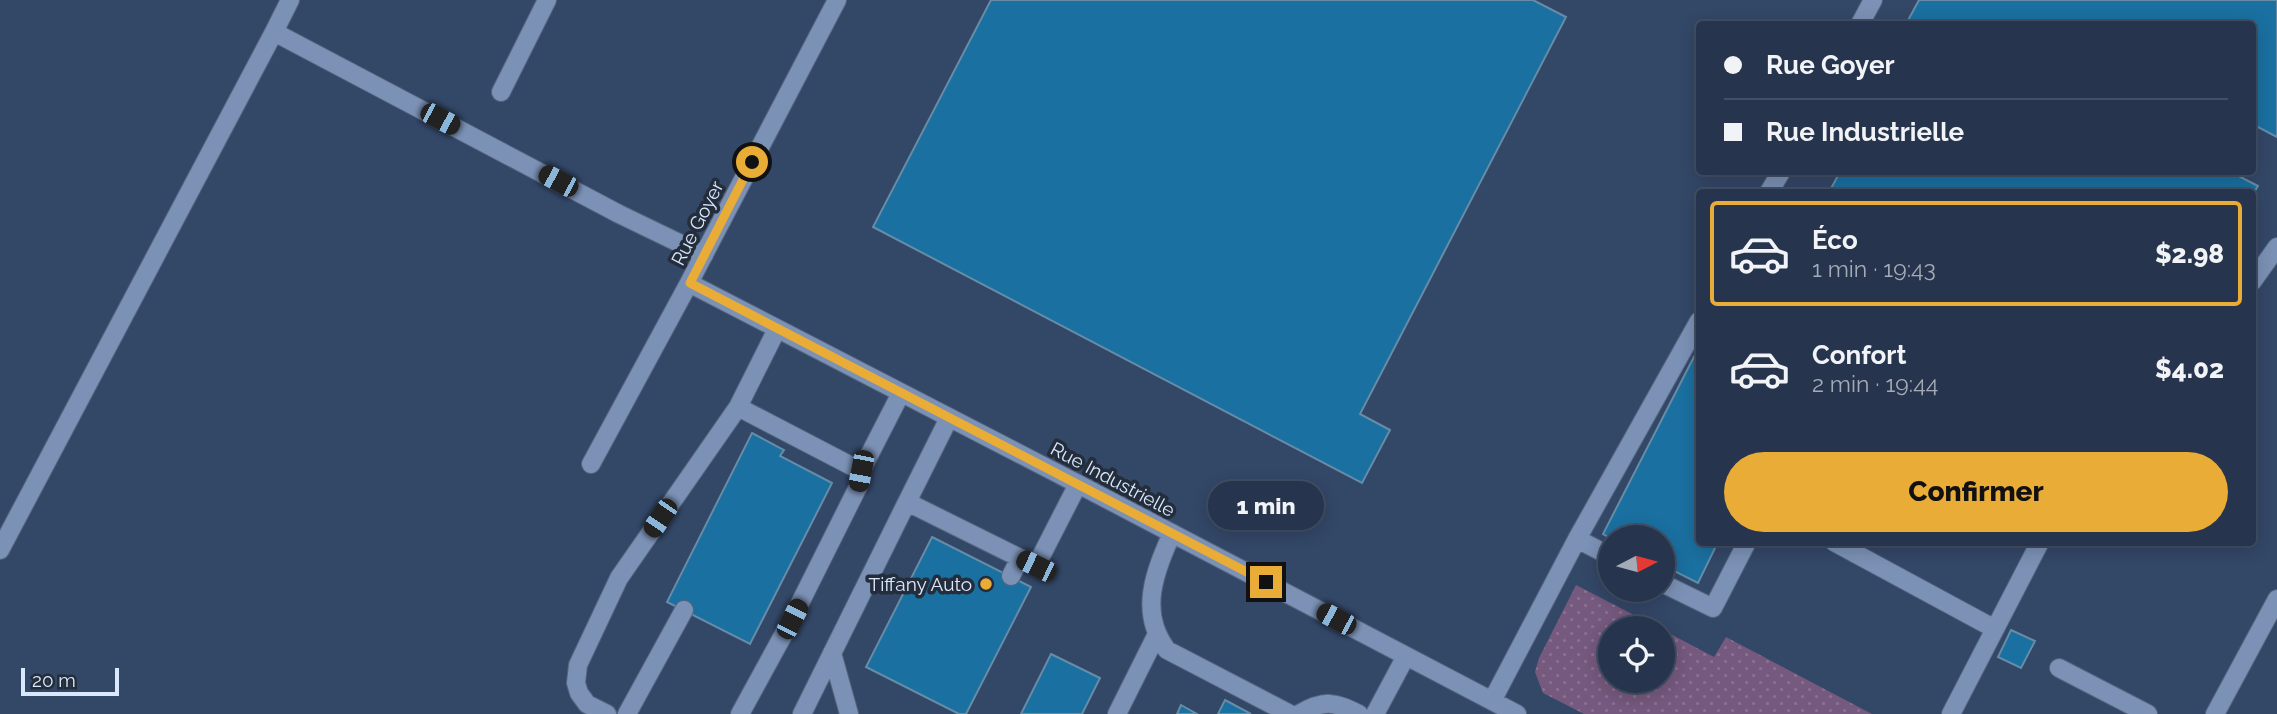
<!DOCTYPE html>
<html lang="fr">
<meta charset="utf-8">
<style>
:root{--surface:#26354d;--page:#324057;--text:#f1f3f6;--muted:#a4abb6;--line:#425065;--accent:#e8ac37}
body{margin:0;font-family:Raleway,sans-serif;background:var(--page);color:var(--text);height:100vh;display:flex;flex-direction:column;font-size:26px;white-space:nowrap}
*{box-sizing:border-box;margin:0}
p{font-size:23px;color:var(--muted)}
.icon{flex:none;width:38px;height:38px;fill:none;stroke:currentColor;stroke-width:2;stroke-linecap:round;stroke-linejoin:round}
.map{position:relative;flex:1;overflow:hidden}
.drawer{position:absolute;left:1696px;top:189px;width:560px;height:357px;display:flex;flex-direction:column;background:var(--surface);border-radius:7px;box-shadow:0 4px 18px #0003,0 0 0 2px var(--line)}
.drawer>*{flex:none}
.top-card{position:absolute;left:1696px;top:21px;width:560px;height:154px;border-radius:7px;box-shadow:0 4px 18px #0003,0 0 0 2px var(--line);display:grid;align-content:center;height:154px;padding:0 28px;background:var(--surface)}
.needle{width:46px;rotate:84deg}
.controls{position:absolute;left:1598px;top:525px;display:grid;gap:14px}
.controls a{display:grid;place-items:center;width:77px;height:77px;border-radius:50%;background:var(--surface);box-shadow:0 4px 18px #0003,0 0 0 2px var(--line);font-size:35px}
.scale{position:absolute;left:21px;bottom:18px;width:98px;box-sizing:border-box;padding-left:7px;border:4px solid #dbe8fb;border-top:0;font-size:19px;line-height:24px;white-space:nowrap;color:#dbe8fb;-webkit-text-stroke:5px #242d3c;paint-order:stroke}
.end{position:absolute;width:32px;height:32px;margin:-16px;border:9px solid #e8ac37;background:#111;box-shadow:0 0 0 4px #111}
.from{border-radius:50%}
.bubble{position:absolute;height:49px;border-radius:24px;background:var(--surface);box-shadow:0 4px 18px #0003,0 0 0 2px var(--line);font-size:23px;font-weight:800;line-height:49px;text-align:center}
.car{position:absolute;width:21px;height:42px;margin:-21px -10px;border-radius:9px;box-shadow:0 0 5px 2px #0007;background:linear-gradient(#222 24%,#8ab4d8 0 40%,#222 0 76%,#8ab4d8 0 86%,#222 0)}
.top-card b{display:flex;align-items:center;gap:24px;height:66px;font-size:26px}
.top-card b+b{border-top:2px solid var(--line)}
.top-card i{width:18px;height:18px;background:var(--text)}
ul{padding:12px 0 0;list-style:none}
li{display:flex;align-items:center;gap:21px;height:105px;margin:0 14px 10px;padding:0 14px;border:4px solid transparent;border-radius:7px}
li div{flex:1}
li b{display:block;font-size:26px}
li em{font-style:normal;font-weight:800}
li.on{border-color:var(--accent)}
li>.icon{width:63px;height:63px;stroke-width:1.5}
.action{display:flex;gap:14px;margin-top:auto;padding:14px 28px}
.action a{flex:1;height:80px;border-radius:42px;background:var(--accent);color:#111;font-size:28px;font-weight:800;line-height:80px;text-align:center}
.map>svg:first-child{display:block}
.grass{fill:url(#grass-dots)}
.building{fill:#1a70a0;stroke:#668ca7;stroke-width:2}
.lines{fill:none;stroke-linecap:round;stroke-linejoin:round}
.minor-casing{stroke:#54657f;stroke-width:20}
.minor{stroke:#7b91b5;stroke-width:18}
.route{stroke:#e8ac37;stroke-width:9}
.poi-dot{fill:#e8ac37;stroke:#242d3c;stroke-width:2.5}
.labels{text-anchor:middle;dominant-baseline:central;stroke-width:7;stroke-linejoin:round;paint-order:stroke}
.street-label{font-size:19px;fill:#dbe8fb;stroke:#242d3c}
.poi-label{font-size:19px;fill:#dbe8fb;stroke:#242d3c;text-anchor:end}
</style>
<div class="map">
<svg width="2277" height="714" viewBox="0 0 2277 714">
<defs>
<pattern id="grass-dots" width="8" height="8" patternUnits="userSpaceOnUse" patternTransform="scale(1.75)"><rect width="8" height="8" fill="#76597e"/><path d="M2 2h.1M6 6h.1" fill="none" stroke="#897191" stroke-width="1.8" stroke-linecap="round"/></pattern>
</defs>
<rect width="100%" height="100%" fill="#334767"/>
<path class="grass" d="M1576,585L1659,628H1610V681H1662L1663,630L1714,657L1726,637L1872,714H1584L1543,693L1535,672L1539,658Z"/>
<path class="building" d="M991,0H1533L1566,17L1360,414L1390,430L1362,483L873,227Z
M1919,0H2277V137L2252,124V24H1906Z
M1840,172H2231L2258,186L2252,196V192H1829Z
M1699,347V542H1718L1698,583L1662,565V537L1610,538L1603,534Z
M752,433L784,450L780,456L832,483L750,644L667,602Z
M932,537L1031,587L966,714H959L866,667Z
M2011,630L2035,641L2021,668L1998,657Z
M1051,654L1100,678L1082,714H1021Z
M1225,700L1251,714H1218Z
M1181,705L1197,714H1177Z"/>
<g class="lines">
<defs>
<path id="minor" d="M290,0L274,32L619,214L704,255
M1860,24L1873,0
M501,92L547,0
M1769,192L1781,172
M2252,282L2277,247
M689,283L1078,484L1517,714
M777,329L738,407L861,471L901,393
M949,418L907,502L1036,566L1078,484
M591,464L689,283L837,0
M1172,533C1155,572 1138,612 1167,650L1290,714
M1577,539L1610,556
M1834,542L1995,629
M0,550L274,32
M1011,576L1020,558
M1662,583L1713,608L1747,542
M832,653L849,714
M2059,668L2148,714
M1492,701L1577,539L1699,321
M607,714L587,704L579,693L576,683L578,665L619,578L738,407
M627,714L684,610
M740,714L792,619L858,487L861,471
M802,714L907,502
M1117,714L1156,636
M1299,714C1325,699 1334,702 1359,714
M1375,714L1406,656
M1951,714L2040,542
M2215,714L2277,599"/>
</defs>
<use href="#minor" class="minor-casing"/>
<use href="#minor" class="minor"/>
</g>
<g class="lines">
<path class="route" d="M752,162L690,283L1266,582"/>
</g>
<circle class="poi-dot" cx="986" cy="584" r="7"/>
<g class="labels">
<g class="street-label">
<text transform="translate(697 223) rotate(-63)">Rue Goyer</text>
<text transform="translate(1113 479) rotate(28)">Rue Industrielle</text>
</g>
<g class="poi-label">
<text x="972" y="584">Tiffany Auto</text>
</g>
</g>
</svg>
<div class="controls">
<a><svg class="needle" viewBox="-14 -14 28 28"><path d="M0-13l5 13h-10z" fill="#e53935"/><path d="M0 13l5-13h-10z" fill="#a4abb6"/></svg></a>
<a><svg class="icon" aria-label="locate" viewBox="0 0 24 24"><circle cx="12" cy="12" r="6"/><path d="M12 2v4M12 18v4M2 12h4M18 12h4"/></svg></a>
</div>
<div class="scale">20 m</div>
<i class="end from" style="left:752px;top:162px"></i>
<i class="end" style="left:1266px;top:582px"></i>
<div class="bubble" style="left:1208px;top:481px;width:116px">1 min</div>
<i class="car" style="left:440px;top:119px;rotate:118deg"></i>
<i class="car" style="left:558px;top:181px;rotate:298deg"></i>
<i class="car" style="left:861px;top:471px;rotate:191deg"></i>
<i class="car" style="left:660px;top:518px;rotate:214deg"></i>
<i class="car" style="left:1036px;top:566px;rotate:296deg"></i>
<i class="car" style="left:792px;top:619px;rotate:27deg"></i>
<i class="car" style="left:1336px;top:619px;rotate:298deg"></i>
<div class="top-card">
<b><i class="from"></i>Rue Goyer</b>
<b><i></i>Rue Industrielle</b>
</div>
<section class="drawer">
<ul>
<li class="on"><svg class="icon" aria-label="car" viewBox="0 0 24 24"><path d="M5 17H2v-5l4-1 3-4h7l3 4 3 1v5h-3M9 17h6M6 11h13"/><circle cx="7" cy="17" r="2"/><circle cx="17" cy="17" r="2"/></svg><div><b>Éco</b><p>1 min · 19:43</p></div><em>$2.98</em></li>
<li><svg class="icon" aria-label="car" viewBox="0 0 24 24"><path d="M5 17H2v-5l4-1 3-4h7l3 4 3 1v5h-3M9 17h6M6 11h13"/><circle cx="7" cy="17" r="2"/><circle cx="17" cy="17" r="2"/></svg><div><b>Confort</b><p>2 min · 19:44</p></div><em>$4.02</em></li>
</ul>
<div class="action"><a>Confirmer</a></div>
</section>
</div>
